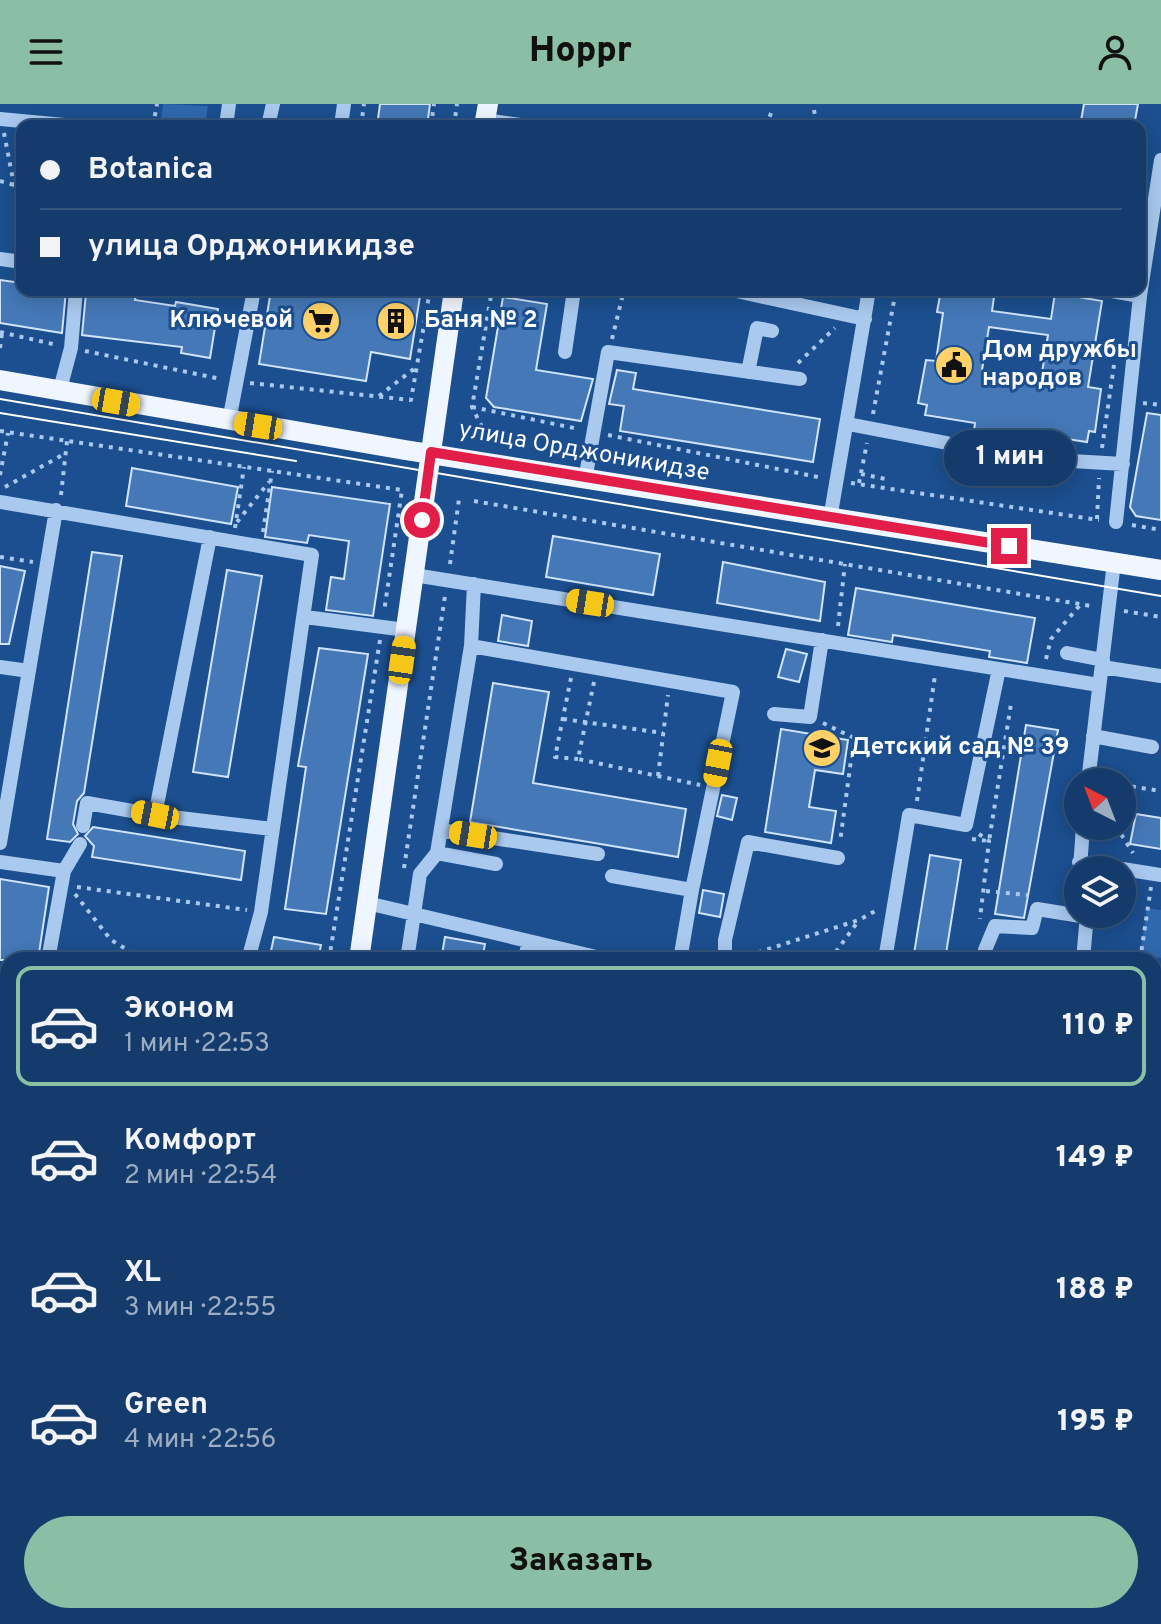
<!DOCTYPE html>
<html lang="ru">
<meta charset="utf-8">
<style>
:root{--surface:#143b6b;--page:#214673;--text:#f1f3f6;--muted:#9dadc1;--line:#33557e;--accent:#8abfa5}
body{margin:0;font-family:Overpass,sans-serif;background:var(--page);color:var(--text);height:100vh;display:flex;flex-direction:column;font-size:30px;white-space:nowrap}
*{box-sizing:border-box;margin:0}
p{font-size:26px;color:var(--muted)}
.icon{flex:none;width:44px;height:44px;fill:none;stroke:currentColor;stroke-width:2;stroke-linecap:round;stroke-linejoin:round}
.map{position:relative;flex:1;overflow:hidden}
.sheet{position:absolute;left:0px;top:848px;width:1162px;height:672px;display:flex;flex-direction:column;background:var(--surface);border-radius:24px 24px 0 0;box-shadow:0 4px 20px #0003,0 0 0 2px var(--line)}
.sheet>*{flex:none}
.guide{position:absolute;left:16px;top:16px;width:1130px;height:176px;border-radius:16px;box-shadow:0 4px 20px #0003,0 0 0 2px var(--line);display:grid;align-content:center;height:176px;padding:0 24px;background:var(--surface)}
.needle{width:52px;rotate:318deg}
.fabs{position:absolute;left:1064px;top:664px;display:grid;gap:16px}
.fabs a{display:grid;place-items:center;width:72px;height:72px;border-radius:50%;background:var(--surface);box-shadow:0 4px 20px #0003,0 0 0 2px var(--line);font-size:40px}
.end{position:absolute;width:36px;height:36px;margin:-18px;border:10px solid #e11d48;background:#fff;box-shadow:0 0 0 4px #fff}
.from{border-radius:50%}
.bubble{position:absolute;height:56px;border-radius:28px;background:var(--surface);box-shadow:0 4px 20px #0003,0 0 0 2px var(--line);font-size:26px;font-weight:800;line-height:56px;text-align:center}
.car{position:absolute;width:24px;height:48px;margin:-24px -12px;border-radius:10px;box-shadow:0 0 6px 2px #0007;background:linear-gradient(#f5c518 24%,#345 0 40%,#f5c518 0 76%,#345 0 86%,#f5c518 0)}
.guide b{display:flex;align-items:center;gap:28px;height:76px;font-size:30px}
.guide b+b{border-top:2px solid var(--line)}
.guide i{width:20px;height:20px;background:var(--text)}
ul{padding:14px 0 0;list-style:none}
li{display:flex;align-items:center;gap:24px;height:120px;margin:0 16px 12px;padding:0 8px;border:4px solid transparent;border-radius:16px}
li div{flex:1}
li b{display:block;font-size:30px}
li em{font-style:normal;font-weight:800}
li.selected{border-color:var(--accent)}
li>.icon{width:72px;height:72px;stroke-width:1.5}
.primary-button{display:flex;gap:16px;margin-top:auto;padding:16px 24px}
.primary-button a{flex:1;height:92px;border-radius:48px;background:var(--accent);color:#111;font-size:32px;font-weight:800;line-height:92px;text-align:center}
header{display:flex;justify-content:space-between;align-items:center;height:104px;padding:0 24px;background:var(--accent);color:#111;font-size:36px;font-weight:800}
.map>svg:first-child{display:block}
.green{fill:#2e69ad}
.building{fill:#4478b7;stroke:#cfe3fa;stroke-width:2;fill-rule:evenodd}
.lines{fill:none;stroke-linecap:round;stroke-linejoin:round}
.path{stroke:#a9c9ee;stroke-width:4;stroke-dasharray:4 6;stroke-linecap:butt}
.minor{stroke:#a9c9ee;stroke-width:14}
.major{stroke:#f0f6ff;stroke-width:20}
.tram{stroke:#fff;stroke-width:2}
.route{stroke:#e11d48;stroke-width:10}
.labels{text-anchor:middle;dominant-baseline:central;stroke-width:6;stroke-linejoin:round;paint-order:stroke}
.poi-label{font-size:24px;font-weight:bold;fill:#fff;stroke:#1b4f8f;text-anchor:start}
.street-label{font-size:24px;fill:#fff;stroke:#1b4f8f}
</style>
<header><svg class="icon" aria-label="menu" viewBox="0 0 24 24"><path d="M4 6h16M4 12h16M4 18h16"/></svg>Hoppr<svg class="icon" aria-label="person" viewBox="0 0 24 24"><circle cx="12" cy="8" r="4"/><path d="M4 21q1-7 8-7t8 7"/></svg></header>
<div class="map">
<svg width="1161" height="1520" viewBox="0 0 1161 1520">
<rect width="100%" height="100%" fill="#1b4f8f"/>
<path class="green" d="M163,0L208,2L205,22H160Z
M1147,804L1161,806V854L1140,851Z"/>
<path class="building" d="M380,0H430L427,22H377Z
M1084,0H1138L1134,22H1080Z
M0,176L22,179V186H66L62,229L0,219Z
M97,186L136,190L135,196L175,202L176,198L218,205L210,254L181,249L182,243L82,231L86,189L97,190Z
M271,186H421L410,255L371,248L366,277L259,260Z
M941,186H995L992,207L1051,215L1055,189L1102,197L1088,283L1101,285L1095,328L1089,327L1087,338L1035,330L1033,336L974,327L975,319L925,311L927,301L918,299L926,256L936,257L943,209L937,208ZM989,223L1048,231L1041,275L982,266Z
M503,193L547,200L536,266L593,275L581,317L494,303L486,294Z
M617,266L636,269L633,285L820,315L813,358L620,327L624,302L609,300Z
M1147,309L1161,311V416L1136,412L1130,403Z
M132,364L238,383L231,420L126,402Z
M272,383L390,400L373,512L326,506L331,473L344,475L349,437L309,431L307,439L265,433Z
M553,432L660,450L653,491L546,473Z
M92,448L122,452L84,689L77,697L73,720L78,730L70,738L47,735Z
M723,458L825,478L820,517L717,499Z
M0,462L25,467L9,540H0Z
M227,466L262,472L228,673L193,668Z
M856,484L1035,514L1027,559L989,553L990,547L893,531L892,538L848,531Z
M502,511L532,517L528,542L498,537Z
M319,544L368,550L326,810L285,805L306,663L298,662Z
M786,545L807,550L799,578L778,573Z
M493,579L549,588L533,679L686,705L678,753L470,718Z
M1026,621L1058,626L1024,814L995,810Z
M781,625L848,636L843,670L815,666L809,703L836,707L831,739L765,728Z
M722,691L737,694L732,716L717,712Z
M1136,710L1161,714V745L1130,740Z
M93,723L245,747L241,776L92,753L94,742L85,732Z
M930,751L961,756L945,856H913Z
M0,775L49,783L38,856H0Z
M703,786L724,790L720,813L699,809Z
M274,833L321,841L318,856H269Z
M445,833L485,840L482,856H441Z"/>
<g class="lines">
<path class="path" d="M814,6L817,22
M153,22L157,0
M361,22L364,0
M431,22L434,0
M454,22L457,0
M766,22L771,9
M4,29L14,81L22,91
M0,77L14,81
M0,228L57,241
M612,235L624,186
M0,244L2,229
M85,247L221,275
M798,259L835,224
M250,279L411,296L430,186
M379,292L415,264
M1143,299L1161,301
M472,303L579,325
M873,310L896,186
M482,323L472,303L492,186
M0,327L402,386L384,508
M608,331L823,374
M1102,344L1114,261
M1030,346L1048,342
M861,370L886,375
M0,371L8,329
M851,379L1099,416
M859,379L867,339
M5,383L66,349
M61,391L67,337
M474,397L1091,502
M1097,415L1099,374
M237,418L269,378
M1132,421L1161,426
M235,424L244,363
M263,428L272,367
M0,453L33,458
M450,460L459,395
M1124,507L1161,513
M838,522L845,460
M1046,555L1051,535L1080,501
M571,574L555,653L578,655
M594,578L578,655L700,681
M563,615L663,629
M823,619L854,634L840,738
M658,672L668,591
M1122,681L1161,687
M917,697L935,571
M1116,722L1133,749
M979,730L989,737L980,815
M972,735L989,737L1011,600
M404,764L445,492
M77,783L247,806
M986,787L1027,791
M75,790L111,836L144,856
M329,856L380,536
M751,856L759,848L859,816L877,806
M830,856L859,816
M1140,856L1151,783
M0,919H8
M1154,965L1161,966
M1154,1505L1161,1496
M281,1512L292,1520
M700,1512L710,1520
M828,1512L839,1520
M54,1520L60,1512
M159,1520L166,1512
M1099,1520L1105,1512
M1143,1520L1149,1512"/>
<path class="minor" d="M0,15L75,22
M485,16L528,22
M226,22L229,0
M268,22L273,0
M341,22L344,0
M0,155L22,158
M732,186L865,215
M1106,186L1140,192
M565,248L574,186
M748,268L757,224L772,227
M59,289L71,244L76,186
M229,317L254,186
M848,320L947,339L974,359L1024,365L1071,357L1123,360
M585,376L608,248L800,275
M0,398L312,451L261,808L248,856
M830,415L869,186
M1116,418L1140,192L1161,56
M210,433L155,711L272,725
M414,471L1099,581
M305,513L406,526
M471,542L733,588L692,786L612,772
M1067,549L1103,556
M0,563L29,567
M1102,563L1161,572
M774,610L810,613L822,536
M1093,632L1152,643
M1088,678L1114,458
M83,722L87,699L155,711
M441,726L598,750
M0,739L56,406
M437,749L496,760
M0,758L64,767L80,740
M1079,758L1161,771
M1080,765L1083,722
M367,799L609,856
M985,854V846L995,822L1032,824L1037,805L1087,813
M48,856L64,767
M407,856L420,770L437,749L471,542L474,480
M525,856L528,840
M680,856L692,786
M725,856V836L748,738L838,754
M885,856L909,711L966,721L999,565
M1083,856L1087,810
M1154,876L1161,877
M0,991L8,997
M1154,1317L1161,1323
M0,1440L8,1446
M0,1510L13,1520
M239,1512L244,1520
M479,1512L490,1520
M671,1512L682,1520
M643,1520L649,1512"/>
<path class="major" d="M484,22L488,0
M0,276L405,346L1161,466
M359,856L454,186
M102,1520L108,1512"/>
<path class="tram" d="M0,295L1161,492
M0,309L296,357"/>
</g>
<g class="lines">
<path class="route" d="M422,416L431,348L1009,442"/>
</g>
<defs>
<symbol id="supermarket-disc" viewBox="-11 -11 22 22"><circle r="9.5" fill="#ffd166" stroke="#1b4f8f"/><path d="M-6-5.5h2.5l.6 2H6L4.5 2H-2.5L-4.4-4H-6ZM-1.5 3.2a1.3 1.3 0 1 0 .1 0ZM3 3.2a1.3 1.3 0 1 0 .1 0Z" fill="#111"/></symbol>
<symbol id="building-disc" viewBox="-11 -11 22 22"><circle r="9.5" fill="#ffd166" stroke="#1b4f8f"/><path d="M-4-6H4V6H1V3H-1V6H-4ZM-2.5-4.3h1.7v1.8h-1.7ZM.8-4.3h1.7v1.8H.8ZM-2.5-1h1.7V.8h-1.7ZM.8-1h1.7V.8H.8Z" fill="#111"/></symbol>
<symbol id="civic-disc" viewBox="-11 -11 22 22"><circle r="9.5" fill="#ffd166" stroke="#1b4f8f"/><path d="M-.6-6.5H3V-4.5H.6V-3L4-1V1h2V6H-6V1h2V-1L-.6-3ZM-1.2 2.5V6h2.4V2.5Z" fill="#111"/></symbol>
<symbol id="school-disc" viewBox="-11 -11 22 22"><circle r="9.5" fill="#ffd166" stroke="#1b4f8f"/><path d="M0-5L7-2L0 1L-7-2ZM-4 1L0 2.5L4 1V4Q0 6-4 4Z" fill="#111"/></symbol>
</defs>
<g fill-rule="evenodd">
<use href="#supermarket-disc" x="299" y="195" width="44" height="44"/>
<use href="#building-disc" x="374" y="195" width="44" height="44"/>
<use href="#civic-disc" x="932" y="239" width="44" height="44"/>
<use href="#school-disc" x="800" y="622" width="44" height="44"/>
</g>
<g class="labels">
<g class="poi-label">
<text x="293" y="217" text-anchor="end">Ключевой</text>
<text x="424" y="217">Баня № 2</text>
<text x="982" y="247">Дом дружбы<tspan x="982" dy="28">народов</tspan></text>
<text x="850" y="644">Детский сад № 39</text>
</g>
<g class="street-label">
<text transform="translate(584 348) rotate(10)">улица Орджоникидзе</text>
</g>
</g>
</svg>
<div class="fabs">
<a><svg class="needle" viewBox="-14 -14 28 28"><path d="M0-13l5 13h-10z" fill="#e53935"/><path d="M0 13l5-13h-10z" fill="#9dadc1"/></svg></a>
<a><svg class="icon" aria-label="layers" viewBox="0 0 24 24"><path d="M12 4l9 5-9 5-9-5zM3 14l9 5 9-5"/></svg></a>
</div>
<i class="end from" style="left:422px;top:416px"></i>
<i class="end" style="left:1009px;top:442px"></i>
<div class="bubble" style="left:944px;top:326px;width:132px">1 мин</div>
<i class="car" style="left:116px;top:298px;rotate:100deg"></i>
<i class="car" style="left:258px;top:322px;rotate:279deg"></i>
<i class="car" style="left:590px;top:499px;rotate:279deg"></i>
<i class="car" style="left:402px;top:556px;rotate:8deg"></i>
<i class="car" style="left:718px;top:659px;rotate:191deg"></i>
<i class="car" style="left:155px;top:711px;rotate:281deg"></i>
<i class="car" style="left:473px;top:731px;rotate:279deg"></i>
<div class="guide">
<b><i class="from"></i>Botanica</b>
<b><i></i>улица Орджоникидзе</b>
</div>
<section class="sheet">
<ul>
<li class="selected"><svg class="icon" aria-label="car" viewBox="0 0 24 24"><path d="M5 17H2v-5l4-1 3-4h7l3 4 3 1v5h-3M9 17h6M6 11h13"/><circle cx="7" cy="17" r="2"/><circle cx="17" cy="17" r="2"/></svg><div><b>Эконом</b><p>1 мин · 22:53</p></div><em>110 ₽</em></li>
<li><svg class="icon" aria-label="car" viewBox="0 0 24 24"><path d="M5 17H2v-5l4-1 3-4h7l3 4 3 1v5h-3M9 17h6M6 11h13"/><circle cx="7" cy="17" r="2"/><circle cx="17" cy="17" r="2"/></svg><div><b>Комфорт</b><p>2 мин · 22:54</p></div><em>149 ₽</em></li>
<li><svg class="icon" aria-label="car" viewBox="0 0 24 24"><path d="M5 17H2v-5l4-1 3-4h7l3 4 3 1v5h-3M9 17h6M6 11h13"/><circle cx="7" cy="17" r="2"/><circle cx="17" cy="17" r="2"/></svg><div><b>XL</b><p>3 мин · 22:55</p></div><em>188 ₽</em></li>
<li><svg class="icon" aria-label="car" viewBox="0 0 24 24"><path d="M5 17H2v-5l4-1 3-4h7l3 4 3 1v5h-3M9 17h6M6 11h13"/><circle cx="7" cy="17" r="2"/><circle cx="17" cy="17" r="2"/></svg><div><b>Green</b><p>4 мин · 22:56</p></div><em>195 ₽</em></li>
</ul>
<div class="primary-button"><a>Заказать</a></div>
</section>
</div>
